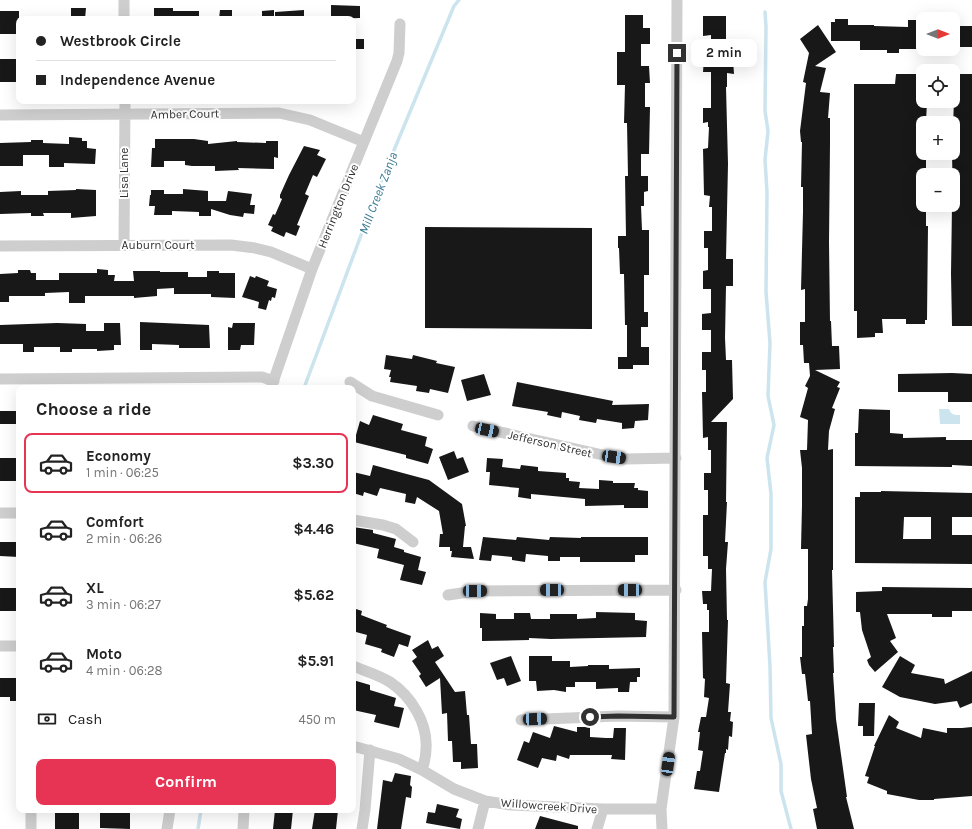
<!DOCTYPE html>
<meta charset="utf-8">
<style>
:root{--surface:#fff;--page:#f6f6f6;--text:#222;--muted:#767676;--line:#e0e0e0;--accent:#e73455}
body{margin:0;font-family:Karla,sans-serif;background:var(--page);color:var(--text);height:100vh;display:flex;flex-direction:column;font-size:15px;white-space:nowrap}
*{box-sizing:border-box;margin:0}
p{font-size:13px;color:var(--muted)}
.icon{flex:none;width:22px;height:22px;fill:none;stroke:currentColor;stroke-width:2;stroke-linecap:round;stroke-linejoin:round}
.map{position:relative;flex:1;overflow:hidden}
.side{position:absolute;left:16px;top:385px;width:340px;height:428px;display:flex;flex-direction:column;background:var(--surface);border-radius:8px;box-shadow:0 4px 16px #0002}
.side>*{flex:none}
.banner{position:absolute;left:16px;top:16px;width:340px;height:88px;border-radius:8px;box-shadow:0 4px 16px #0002;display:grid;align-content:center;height:88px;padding:0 20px;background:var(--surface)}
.needle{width:26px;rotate:90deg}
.buttons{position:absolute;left:916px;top:12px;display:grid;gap:8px}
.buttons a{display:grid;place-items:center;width:44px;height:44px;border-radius:8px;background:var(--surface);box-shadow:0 4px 16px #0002;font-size:20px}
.end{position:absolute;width:18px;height:18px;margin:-9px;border:5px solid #313131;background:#fff;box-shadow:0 0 0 2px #fff}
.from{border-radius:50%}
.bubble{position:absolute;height:28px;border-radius:8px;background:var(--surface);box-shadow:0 4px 16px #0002;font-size:13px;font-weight:700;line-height:28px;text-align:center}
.car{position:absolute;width:12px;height:24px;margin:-12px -6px;border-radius:5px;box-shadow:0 0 3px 1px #0007;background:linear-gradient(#222 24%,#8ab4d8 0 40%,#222 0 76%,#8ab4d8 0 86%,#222 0)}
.banner b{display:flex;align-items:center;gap:14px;height:38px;font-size:15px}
.banner b+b{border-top:1px solid var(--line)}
.banner i{width:10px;height:10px;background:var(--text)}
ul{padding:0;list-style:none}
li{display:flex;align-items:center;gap:12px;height:60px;margin:0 8px 6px;padding:0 12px;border:2px solid transparent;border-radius:8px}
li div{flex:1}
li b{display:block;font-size:15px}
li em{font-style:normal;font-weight:700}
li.selected{border-color:var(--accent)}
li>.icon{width:36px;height:36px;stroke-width:1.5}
h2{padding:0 20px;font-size:18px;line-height:48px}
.pay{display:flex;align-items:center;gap:10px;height:44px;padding:0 20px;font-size:15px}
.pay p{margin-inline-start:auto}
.primary-button{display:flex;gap:8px;margin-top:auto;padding:8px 20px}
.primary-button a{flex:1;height:46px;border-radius:8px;background:var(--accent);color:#fff;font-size:16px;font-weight:700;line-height:46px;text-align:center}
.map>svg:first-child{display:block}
.water{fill:#cce4ed}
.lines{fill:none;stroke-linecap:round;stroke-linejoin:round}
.stream{stroke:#cce4ed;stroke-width:3.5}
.building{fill:#181818;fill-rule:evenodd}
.street{stroke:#cecece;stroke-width:11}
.route{stroke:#313131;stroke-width:5}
.labels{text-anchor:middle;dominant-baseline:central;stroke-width:4;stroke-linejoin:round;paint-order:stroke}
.street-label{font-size:12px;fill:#313131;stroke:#fff}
.water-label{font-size:13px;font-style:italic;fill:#3d7d95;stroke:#fff}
</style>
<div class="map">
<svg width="972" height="829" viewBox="0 0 972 829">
<rect width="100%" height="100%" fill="#fff"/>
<path class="water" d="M939,409H949C951,415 955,415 960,415V424H940Z"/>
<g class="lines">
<path class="stream" d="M765,12L766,27L765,111L768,131L765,160L767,192L766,292L770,343L768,396L774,425L767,458L771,494V549L765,582L770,666L771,718L781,764V791L791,829
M304,388L382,179L454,6L459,0
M198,829L201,810"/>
</g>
<path class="building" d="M331,5L360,6V18L331,19Z
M71,8H86L85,19H71Z
M154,8H173V11H199V19H154Z
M220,10H232V19H219Z
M274,10V19H262V11Z
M304,10V19H275V12Z
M0,11H19V34H0Z
M625,15H643V28H650V44H641V66H649L650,83H645V107H650L649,154H641V176H648V191L644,192V206H641L642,230H649V275H644V312H648V327H641V347H649V365H633V369H618V357H627V325H625L624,274H620L619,248H618V236H626L625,176H628L627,123H624L625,85H617V52H625Z
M703,16H726V59H733L734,74L727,73V87H726L728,164L726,259H733V286H726L725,338L726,360H732L733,399L711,422H727L726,502H727L725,542H728L726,569L727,620H728L726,683L730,684L728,712H731L730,721L733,722L732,737L729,736L728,750L726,749V753H725L719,792L694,789L697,771H700L703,751L698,750L700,732H698L701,717H706L709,698L704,697L705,679L703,678L702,632H709V610H707V604H703L702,591H711L712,569H708V556H703V515H708V490H704V473H711V450H708V437L703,438L702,392H706V370H702V352H711V330H702V314L711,313V289H703V271L708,270V248H704V231H712V207H709L710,196L704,195L703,149L708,148L709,127H708V122L703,123V108H711V72H703L704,58H711V35L703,36Z
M835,19H848V25H874V26L908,27V20H923V49H899V53H887V50H860V41H831V22H835Z
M818,25L836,52L815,66L826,68L820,92L830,93L828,118H830V144L829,242L830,321H831L832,346H839L840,369L815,370L840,382L837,387L840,388L832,408L835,409L829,431L828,450L833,449V570H832L834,647H833L834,673H833L836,719L847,797H846L854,829H817L813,809L817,808L811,779L806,735L812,734L810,701H808L805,674H802L800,657H802V626H804V606H807L808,599V549H801L802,505V468L800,450H807L808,420L800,417L808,388L805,386L810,376L809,363H804L803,345H800V322H805V289L801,290L803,212V187H801L802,142H801L800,131L806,83L803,82L809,53L800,39Z
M953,26H972V47H953Z
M353,39H364V49H353Z
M0,59H19V82H0Z
M896,74H923V101H927L926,122H923V153H926V172H923V205H926V226H928L927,320H925V324H906V319H882L883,333H875V337L857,338V311H854V84H895Z
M958,74H972V326H952L951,274L952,205H953L952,153L954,100H957Z
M69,137L82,138V141H87V148L96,149L95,164L64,163V167H49V155H23V166H0V143L31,142V140H43V143L69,144Z
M155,139H194L208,141V144L237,141V142L266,143V141H278V158L274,157V169L238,168L239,170L215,171V166H192L185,165V161H164V167H151L152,148H155Z
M304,146L320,150L317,155L326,159L317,177L313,175L305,194L309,196L297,225L300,226L296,236L286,232L284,237L271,231L273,227L268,225L273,214L275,215L282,199L280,198V195L289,175Z
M76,189L96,190V216L71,218V213H43L44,216H31V213L0,214V192L21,191V195H48V191L76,190Z
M183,189L208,191V201H226L228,191L252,194L250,205H255L254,214L244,213L243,217L230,215L211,209V216H199V212L172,211V215H154L155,206H149L150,195H151V190H164V194H183Z
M425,227L592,228V329L425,328Z
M97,269L108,270V275H115L114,281H134L133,271H160V272H188V277H207V271H219V273H235V298L211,297V294H174V288L157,289V296L134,298V296H85V303H69V292L45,293V296H9V302H0V274L18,273V270H30L31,273H36V280H59V273H97Z
M250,276L255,278L256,276L269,281L267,286L277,289L275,298L272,297L271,301L269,300L266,310L258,308L259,302L242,297Z
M140,322L209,325L210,348H179V345L152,344V350H140Z
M57,323L86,324V331H104V323H120L121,345H114V350L97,351V349H72V352H60V347H34V352H23V344H0V325Z
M233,323H255L254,345H241L240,350H228V327L232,328Z
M386,355L412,359L413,355L437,361L436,363L455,367L448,393L430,389L429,393L416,391L417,386L390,382L391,377H389L391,370L384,369Z
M952,373L972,374V402H948V392H898V374Z
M484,374L491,395L467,401L461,380Z
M517,382L613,401L612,405L649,404L648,420L635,421L634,428L622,429V423L597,419L596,423L579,420L580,416L562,412L561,418L547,415L548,412L512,406Z
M859,409L890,410V433L903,434V438L946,437V440H972V466L952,465V467L855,466V433H858Z
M0,411H19V424H0Z
M373,415L403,424L401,430L427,437L425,446L433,449L428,464L406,458V455L354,442L360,421L369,425Z
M454,451L457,459L463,457L469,472L448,480L439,457Z
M0,458H19V481H0Z
M487,458L503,459L502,467L520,469L521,465L538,467V471L566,473V478H569V481L580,482L579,488L599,489V480L613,481V483H635L634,488H638V490L648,491V508H624V505L585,506V499L531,494V499L518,497L519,488L489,485L490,472H486Z
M373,465L429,480L462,504L466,526H465L463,547H471L474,559L451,557L452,551H450V547H439L440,534H443L439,511L417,497L415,504L405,502L406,494L380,488L377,496L364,492L363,496L353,493V472L370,476Z
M881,491L972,493V517H952V535H972V564L855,563V497H860V492H881ZM904,517H931V539H903Z
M353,527L373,530V533L396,539L394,547L404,550V552L421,557L418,570L426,572L422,585L400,580L404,565L377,558L379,549L353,543Z
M483,537L516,540L517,537L549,540L550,537L581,538V537H648V555H635V562H580V557H560V561H548V556L526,554L525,562L512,560V557L492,555L491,561L479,560Z
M0,542H19V557L0,556Z
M882,587L972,588V611H952V617H932V614H887L896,638L890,641L898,652L875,672L869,665L867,660L871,657L862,630L860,612H856V592L882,591Z
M0,588H19V611H0Z
M353,608L362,611L361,615L387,625L386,627L411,636L408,647L399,644L394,657L381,652L382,649L365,644L367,635L356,632L355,635L353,634Z
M596,612L635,613V620L647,621L646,637L551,639L529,638V640L482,641V628H480V613L496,614V619H514V613H530L531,619H550V614H577V619L596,618Z
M428,640L432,649L438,646L444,656L435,662L455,692L465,691L467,715H469L471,744H477L478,768L461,769V762H453L452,741H448L447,713L442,714L440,678L426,687L419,676L421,674L412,661L417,657L412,650Z
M511,656L521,681L507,686L504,678L497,680L490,663Z
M529,656H552V661H570V667L588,666V665H609V669L640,668V677H637V682H630L629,692H618V688L596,689V682H575V687H566V692L554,690L537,691L536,681H529Z
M900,656L915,665L911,673L944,679L945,684L972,671V703L960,708L957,701L935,704L900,697L882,687Z
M0,678H19V701H10V697H0Z
M353,680L370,685V690L396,698L394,706L404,708L399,728L374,722L376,715L353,710Z
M859,703H875L874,736H863V726H858Z
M889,715L899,722L896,728L921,738L923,728L947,733V728H962L972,727V796L934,799V800H919L887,794V791L867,783L869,777L865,776L875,746H874Z
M554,726L577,732V727H590V737L606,738H613L614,728H626L625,760L611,759L612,755H570L569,759L557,755L556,761L542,758L538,768L517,760L524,741L529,743L533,732L550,738Z
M395,773L411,776L410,785L412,787L411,798L406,797L401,829H377L383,780L392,782Z
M437,804L459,809L456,817L462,819L460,829L426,823L428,812L435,813Z
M55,810H79V829H55Z
M100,810H130V829L100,828Z
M275,810H293L291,829H273Z
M315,810H338L336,829H312Z
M540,816L578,826V829H535Z"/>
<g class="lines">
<path class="street" d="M124,0V19
M0,115L279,113L310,120L364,142
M124,245L125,101
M0,246L231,245L255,248L271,252L312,269
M0,379L262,377L274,381
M350,382L372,396L438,415
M271,388L312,269L397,61L399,53L400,24
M473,426L603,455L625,459L676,458
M0,513H19
M353,520L383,525L396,529L413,542
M448,595L475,591L676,590
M0,646H19
M353,666C365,671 379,675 390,682C411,696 428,723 426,749C426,756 424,764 422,770
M521,720L618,716L674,717
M353,746L399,759L422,770L454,789L485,801L511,805L603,809H661
M31,810V829
M167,829L170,810
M243,829L244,810
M362,829L365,810L370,750
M478,829L485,801
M597,829L603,809
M662,829L661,809L674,717L677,0"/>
</g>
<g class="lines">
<path class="route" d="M590,717L618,716L674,717L677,53"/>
</g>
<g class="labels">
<g class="street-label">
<text transform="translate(185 114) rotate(-1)">Amber Court</text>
<text transform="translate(124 173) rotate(-90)">Lisa Lane</text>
<text transform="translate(338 206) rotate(-68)">Herrington Drive</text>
<text x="158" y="245">Auburn Court</text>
<text transform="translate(550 444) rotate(13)">Jefferson Street</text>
<text transform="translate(549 806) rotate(4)">Willowcreek Drive</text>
</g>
<g class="water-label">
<text transform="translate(378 193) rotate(-69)">Mill Creek Zanja</text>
</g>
</g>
</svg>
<div class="buttons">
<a><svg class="needle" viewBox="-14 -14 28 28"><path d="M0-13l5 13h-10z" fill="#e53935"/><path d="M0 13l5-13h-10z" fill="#767676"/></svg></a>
<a><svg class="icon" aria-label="locate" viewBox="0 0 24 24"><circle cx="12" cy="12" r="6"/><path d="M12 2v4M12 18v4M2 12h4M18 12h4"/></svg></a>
<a>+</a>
<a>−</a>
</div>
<i class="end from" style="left:590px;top:717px"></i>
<i class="end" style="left:677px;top:53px"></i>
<div class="bubble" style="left:691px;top:39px;width:66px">2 min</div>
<i class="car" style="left:487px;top:430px;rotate:102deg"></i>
<i class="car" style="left:614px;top:457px;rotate:98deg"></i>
<i class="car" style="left:552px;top:590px;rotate:270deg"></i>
<i class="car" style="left:630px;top:590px;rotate:270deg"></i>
<i class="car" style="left:475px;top:591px;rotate:90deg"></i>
<i class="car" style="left:535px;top:719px;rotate:88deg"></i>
<i class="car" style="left:668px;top:764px;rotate:8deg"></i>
<div class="banner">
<b><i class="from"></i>Westbrook Circle</b>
<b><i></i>Independence Avenue</b>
</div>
<section class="side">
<h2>Choose a ride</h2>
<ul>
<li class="selected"><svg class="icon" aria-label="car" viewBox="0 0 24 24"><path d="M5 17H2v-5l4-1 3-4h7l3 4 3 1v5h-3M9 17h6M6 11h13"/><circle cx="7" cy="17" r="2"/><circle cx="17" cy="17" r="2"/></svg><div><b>Economy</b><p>1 min · 06:25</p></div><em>$3.30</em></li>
<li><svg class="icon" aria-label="car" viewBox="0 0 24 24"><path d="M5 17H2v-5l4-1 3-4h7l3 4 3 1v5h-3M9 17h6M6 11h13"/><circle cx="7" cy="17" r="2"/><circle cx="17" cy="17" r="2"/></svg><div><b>Comfort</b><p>2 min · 06:26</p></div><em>$4.46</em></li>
<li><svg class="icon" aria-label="car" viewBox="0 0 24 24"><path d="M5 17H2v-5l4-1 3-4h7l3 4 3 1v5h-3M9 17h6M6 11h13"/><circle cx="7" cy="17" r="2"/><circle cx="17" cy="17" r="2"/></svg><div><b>XL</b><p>3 min · 06:27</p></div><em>$5.62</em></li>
<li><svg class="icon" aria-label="car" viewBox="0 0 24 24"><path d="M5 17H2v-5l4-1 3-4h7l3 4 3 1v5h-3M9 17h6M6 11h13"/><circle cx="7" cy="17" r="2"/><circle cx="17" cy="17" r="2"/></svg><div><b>Moto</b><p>4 min · 06:28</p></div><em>$5.91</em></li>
</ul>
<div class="pay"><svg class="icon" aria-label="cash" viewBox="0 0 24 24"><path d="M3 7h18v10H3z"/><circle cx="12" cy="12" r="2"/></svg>Cash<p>450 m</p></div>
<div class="primary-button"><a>Confirm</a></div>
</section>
</div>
